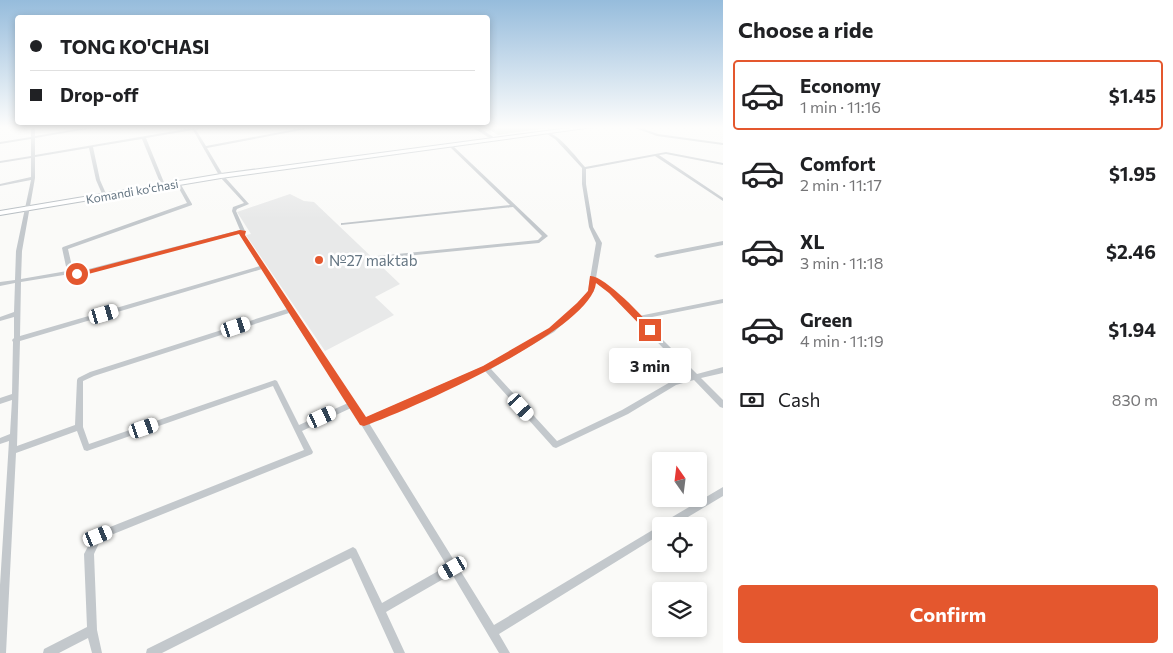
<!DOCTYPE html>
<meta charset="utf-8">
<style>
:root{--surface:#fff;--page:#f6f6f6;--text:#202124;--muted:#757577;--line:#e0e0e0;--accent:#e4572e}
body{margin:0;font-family:Commissioner,sans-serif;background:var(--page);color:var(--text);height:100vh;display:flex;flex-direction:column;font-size:19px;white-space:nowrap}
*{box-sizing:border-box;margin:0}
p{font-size:16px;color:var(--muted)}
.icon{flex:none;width:28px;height:28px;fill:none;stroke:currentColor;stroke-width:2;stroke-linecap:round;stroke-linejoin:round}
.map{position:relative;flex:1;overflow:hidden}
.details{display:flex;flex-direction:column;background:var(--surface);width:450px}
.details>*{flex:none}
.hud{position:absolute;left:15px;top:15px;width:475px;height:110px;border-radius:5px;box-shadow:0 2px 8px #0003;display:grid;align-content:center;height:110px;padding:0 15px;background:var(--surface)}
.needle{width:32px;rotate:346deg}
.controls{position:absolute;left:652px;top:452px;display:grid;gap:10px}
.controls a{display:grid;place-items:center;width:55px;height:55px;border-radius:5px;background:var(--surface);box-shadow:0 2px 8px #0003;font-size:25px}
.end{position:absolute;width:22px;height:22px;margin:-11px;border:6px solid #e4572e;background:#fff;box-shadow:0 0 0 2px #fff}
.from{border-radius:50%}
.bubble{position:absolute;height:35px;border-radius:5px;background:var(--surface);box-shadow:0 2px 8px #0003;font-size:16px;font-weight:700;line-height:35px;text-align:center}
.car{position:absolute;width:15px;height:30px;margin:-15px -8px;border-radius:6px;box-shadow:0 0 4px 1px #0007;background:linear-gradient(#fff 24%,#345 0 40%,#fff 0 76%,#345 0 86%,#fff 0)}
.hud b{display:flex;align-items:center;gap:18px;height:48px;font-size:19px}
.hud b+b{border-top:1px solid var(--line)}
.hud i{width:12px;height:12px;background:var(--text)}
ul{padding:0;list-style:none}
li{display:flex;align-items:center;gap:15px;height:70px;margin:0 10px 8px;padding:0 5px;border:2px solid transparent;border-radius:5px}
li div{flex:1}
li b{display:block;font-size:19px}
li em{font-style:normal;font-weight:700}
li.on{border-color:var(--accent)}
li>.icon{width:45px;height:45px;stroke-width:1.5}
h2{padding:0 15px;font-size:22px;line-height:60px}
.pay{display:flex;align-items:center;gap:12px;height:55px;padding:0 15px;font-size:19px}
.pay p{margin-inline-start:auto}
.primary-button{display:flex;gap:10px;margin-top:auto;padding:10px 15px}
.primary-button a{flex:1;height:58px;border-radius:5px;background:var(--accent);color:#fff;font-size:20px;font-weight:700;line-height:58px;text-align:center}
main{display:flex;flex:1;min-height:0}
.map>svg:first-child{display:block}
.built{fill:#e8e9e9}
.green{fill:#dadfd7}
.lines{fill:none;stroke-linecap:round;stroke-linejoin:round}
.secondary-casing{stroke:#b3babf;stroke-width:2}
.minor{fill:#c3c8cc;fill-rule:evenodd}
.tertiary{fill:#c3c8cc;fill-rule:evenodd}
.secondary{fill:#fff;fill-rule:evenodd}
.route{fill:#e4572e}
.poi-dot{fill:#e4572e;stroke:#fff;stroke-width:2}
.labels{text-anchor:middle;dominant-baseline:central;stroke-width:5;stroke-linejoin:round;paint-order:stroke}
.far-street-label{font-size:12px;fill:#657683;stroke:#fff}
.poi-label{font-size:15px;fill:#657683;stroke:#fff;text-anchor:start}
</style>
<main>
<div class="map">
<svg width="723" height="653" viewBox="0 0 723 653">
<rect width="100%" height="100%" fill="#fafaf8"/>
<path class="built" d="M290,194L304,201L314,202L400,284L375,297L394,315L325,351L246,235L251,234L237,212Z"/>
<path class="green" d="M485,127H555L498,135Z"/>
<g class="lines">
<defs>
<path id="secondary" d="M577,127H593L221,178L0,215V211L221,174Z"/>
</defs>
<use href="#secondary" class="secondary-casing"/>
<path class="minor" d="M31,127H35V136L89,127H99L35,138V155L192,128L191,127H207L196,130L206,146L307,127H317L207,148L223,175L249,204L237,209L236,211L245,231L244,235L365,418L484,366L550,328L578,304L588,291L596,243L589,227L582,184V168L555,139L547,134V132C560,135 575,156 585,167L666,152L723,163V165L666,154L659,155L723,198V201L655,156L586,169V184L593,227L602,243L596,278L614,291L639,316L723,299V303L642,319L697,374L723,367V373L701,378L723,400V408L720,407L694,380L676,385L628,414L556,448L553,447L485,371L369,423L494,625L661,525L662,523L723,487V496L673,526H661V534L499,634L510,653H499L452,574L386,612L405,653H394L351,558L162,653H146L147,649L353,547L356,549L382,603L447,566L351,408L302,431L313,452L312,454L101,539L94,554L97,630L102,653H92L88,638L59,653H43L44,649L87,627L84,554L95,533L304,450L273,386L87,451L84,450L77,431L16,453L6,653H0V585L9,441L0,444V438L10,434L12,400L0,404V398L12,394L13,342L12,340L14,338V317L0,321V317L14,312L15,283L0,286V282L15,280L16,251L31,180L0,186V184L31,177V158L0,163V161L31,156V139L0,144V142L31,137ZM193,130L220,177L244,203L233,207L232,211L240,230L77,272L73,271L68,249L192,205V204L180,183L178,182L176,183L187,203L63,247L62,248L67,271L21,279L22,251L35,178V157L89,148L96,180L103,196L105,197L107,196L100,180L93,147L142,139L161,185L163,186L165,185L146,138ZM240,233V235L260,266L20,336L21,282L70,274L77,276ZM262,269L287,309L90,372L78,378L77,380L75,425L17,446L20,341ZM595,282L610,293L690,376L672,381L622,410L557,441L491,369L554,332L582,306L594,291ZM289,313L348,403L299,425L277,381L275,380L89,444L83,427V381L94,376Z
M632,127H638L658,134L723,143V145L657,136Z
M450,145H452L548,236L539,243L375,259V257L377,256L538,240L542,236L513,207L341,225V223H343L510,205L450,147Z
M723,241V245L657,258L654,256L657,254Z"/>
<path class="tertiary" d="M472,127H478L498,140L494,141Z"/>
<use href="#secondary" class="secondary"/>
</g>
<linearGradient id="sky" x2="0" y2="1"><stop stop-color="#96bcdc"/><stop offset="0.58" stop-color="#fdfdfc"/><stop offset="1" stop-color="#fdfdfc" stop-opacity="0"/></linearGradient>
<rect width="723" height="219" fill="url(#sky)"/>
<path class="route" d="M240,230L246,231L245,235L366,417L483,366L549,328L577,303L588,291L590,276C604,275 645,318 654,330L650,333L647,332L609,293L596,283C591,331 409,410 364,426L360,425L239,234L77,277L73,274Z"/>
<circle class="poi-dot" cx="319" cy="260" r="5"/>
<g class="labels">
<g class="far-street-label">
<text transform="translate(132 191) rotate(-10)">Komandi ko‘chasi</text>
</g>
<g class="poi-label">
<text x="329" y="260">№27 maktab</text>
</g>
</g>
</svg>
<div class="controls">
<a><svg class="needle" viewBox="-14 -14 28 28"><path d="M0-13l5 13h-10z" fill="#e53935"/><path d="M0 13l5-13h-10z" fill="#757577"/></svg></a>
<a><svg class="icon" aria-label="locate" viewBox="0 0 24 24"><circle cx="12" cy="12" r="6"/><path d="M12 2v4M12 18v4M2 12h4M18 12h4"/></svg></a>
<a><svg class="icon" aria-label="layers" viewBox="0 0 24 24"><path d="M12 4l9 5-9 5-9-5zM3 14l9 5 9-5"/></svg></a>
</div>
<i class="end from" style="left:77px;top:274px"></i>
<i class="end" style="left:650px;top:330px"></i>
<div class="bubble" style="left:609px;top:348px;width:82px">3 min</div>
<i class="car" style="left:104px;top:314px;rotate:74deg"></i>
<i class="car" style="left:236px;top:327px;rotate:72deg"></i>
<i class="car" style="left:521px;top:407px;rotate:138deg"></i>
<i class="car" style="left:322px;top:417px;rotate:65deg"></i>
<i class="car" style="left:144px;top:428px;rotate:71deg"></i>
<i class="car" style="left:98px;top:536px;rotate:68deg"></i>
<i class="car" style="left:453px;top:568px;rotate:240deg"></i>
<div class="hud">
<b><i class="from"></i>TONG KO'CHASI</b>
<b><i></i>Drop-off</b>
</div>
</div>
<section class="details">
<h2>Choose a ride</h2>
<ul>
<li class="on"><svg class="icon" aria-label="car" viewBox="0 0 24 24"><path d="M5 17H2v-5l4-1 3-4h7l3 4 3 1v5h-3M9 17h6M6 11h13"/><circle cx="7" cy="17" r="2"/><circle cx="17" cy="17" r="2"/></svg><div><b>Economy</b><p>1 min · 11:16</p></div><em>$1.45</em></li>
<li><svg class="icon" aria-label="car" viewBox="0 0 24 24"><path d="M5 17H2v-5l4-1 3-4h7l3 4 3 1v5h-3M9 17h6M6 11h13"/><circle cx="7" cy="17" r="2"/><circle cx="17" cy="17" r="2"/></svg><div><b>Comfort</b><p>2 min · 11:17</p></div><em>$1.95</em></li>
<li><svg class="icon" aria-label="car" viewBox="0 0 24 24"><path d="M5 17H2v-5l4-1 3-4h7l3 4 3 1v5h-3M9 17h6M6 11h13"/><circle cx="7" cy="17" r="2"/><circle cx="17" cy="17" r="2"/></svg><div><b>XL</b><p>3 min · 11:18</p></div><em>$2.46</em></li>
<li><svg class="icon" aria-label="car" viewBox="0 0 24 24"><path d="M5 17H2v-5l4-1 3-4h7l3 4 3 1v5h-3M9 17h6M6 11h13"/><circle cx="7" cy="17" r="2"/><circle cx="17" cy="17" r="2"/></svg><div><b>Green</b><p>4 min · 11:19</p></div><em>$1.94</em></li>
</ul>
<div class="pay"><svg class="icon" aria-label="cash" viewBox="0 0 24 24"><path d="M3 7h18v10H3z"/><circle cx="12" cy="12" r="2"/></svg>Cash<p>830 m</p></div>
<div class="primary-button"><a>Confirm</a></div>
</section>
</main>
